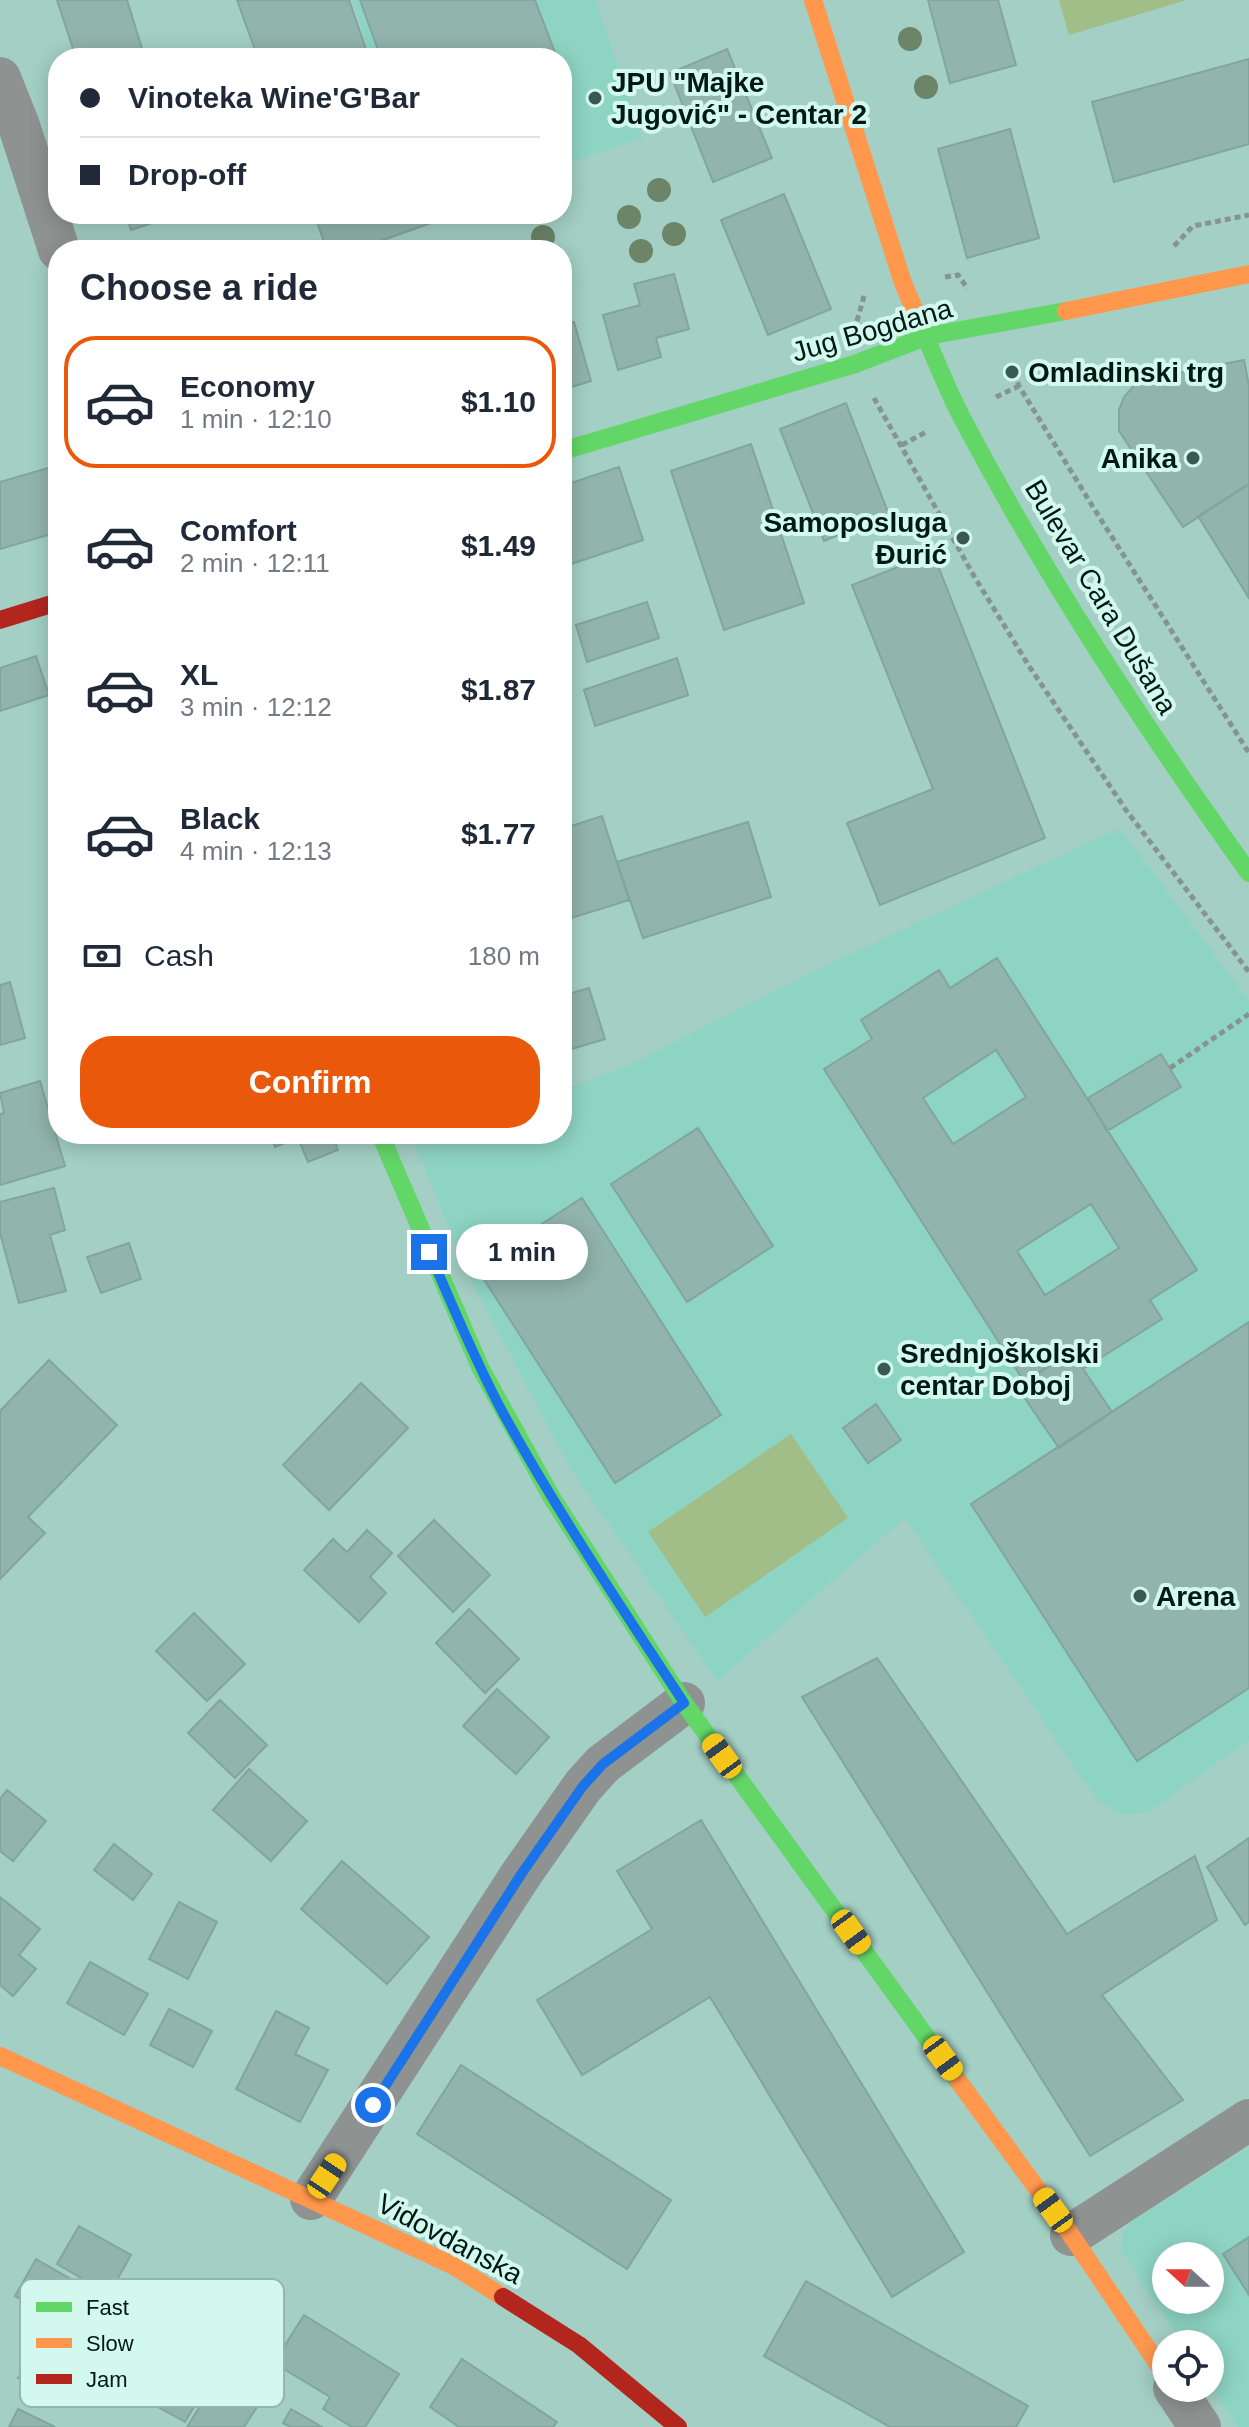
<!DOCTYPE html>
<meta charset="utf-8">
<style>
:root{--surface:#fff;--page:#f6f6f7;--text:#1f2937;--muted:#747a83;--line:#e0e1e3;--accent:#ea580c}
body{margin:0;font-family:Arial,sans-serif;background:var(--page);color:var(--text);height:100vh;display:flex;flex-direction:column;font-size:30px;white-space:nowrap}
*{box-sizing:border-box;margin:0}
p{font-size:26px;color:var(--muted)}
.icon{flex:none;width:44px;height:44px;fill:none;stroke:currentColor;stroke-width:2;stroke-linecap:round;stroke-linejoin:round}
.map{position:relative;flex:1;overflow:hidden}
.panel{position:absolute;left:48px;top:240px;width:524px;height:904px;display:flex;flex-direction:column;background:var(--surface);border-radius:32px;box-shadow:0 4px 20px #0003}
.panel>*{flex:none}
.top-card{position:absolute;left:48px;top:48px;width:524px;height:176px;border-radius:32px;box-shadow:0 4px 20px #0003;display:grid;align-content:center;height:176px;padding:0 32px;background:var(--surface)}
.needle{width:52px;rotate:291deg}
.tools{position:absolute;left:1152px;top:2242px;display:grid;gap:16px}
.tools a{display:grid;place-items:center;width:72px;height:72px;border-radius:50%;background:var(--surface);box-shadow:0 4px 20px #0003;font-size:40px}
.end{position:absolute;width:36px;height:36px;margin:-18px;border:10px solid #1a73e8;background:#fff;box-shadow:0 0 0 4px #fff}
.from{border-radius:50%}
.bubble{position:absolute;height:56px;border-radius:28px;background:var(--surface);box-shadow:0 4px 20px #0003;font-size:26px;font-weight:700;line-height:56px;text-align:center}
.car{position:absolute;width:24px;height:48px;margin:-24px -12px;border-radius:10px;box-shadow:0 0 6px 2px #0007;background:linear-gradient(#f5c518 24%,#345 0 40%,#f5c518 0 76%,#345 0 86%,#f5c518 0)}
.top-card b{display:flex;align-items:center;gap:28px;height:76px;font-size:30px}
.top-card b+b{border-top:2px solid var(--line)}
.top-card i{width:20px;height:20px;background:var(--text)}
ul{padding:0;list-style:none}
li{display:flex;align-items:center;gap:24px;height:132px;margin:0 16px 12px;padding:0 16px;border:4px solid transparent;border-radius:32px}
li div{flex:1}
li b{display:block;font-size:30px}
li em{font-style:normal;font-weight:700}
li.on{border-color:var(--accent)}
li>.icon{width:72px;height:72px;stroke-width:1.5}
h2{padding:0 32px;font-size:36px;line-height:96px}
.pay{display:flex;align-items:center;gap:20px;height:88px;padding:0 32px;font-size:30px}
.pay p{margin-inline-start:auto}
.primary-button{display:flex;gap:16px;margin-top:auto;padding:16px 32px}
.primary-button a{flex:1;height:92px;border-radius:32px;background:var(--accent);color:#fff;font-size:32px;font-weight:700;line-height:92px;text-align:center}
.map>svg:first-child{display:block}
.built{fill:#8ed4c3;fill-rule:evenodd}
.green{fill:#a1be88}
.building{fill:#91b4ac;stroke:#82a59d;stroke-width:2;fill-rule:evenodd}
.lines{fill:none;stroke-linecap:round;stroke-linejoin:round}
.path{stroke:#869491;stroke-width:5;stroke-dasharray:6 4;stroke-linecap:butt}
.street{stroke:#8e9391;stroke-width:42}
.fast{stroke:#63d668;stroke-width:18}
.slow{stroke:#ff974d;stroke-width:18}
.jam{stroke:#b3261e;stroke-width:18}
.tree{fill:#6c8467}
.route{stroke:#1a73e8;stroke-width:10}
.poi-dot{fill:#3a5952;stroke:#d3f9ef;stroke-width:3}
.labels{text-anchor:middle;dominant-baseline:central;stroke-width:8;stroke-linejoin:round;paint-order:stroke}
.poi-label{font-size:28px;font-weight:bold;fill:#011914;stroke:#d3f9ef;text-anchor:start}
.street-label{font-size:28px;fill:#011914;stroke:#d3f9ef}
.key{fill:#d3f9ef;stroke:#94b6ad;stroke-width:2}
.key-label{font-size:22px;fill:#011914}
</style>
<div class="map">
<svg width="1249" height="2427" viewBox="0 0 1249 2427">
<rect width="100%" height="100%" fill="#a3cfc4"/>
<path class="built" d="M352,0H595L642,138L562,165V58H371Z
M1120,828L1249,1000V1740L1147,1813L1122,1814L1098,1801L905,1518L717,1681L570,1467L466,1271L415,1144L442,1134H562V1090L626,1067L796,980Z
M1249,2148V2427H1238L1210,2385V2344H1183L1121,2250L1123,2232L1131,2222ZM1166,2256H1210V2300H1166Z"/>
<path class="green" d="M1059,0H1187L1069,35Z
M791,1434L848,1518L705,1617L648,1532Z"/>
<path class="building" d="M57,0H127L145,58H76Z
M237,0H349L369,58H258Z
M360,0H535L557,58H381Z
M928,0H998L1016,65L950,83Z
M727,49L772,158L713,182L670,73Z
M1249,59V144L1114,182L1092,102Z
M1010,129L1039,238L967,258L938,149Z
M784,194L831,309L768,335L721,220Z
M126,214H179L131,230Z
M314,214H424L431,223L355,250H327Z
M674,274L689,329L656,338L661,357L618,370L603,315L640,305L634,284Z
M574,322L591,381L562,390V326Z
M1244,360L1249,386V484L1183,527L1119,431V410L1124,397L1138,381Z
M846,403L889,515L824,541L780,429Z
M751,444L804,603L724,630L671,471Z
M58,465V532L0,549V482Z
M619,467L643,540L562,567V486Z
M1249,484V598L1198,516Z
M933,553L1045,838L880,905L847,823L933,789L852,585Z
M647,602L659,638L587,662L576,625Z
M36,656L49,695L0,711V668Z
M677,658L688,695L595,726L584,690Z
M602,816L629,900L562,921V829Z
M748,822L771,897L643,938L617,862Z
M997,958L1197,1270L1150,1300L1162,1319L1083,1369L1071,1351L1025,1383L824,1069L872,1039L861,1020L939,970L950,988ZM996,1050L1026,1097L953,1144L923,1098ZM1091,1204L1119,1248L1045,1295L1017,1251Z
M10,982L25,1038L0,1045V985Z
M589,988L605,1039L562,1052V996Z
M1161,1054L1181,1087L1107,1131L1088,1098Z
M40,1081L65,1166L0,1185V1114L4,1113L0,1093Z
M698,1128L773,1246L687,1302L611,1184Z
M270,1134H332L338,1150L308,1162L298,1138L275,1147Z
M54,1188L65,1230L50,1235L66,1291L19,1303L0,1233V1202Z
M582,1198L721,1415L615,1483L476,1267Z
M129,1243L141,1279L101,1293L87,1257Z
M1249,1322V1688L1137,1761L971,1504Z
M1071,1351L1112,1412L1059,1448L1017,1387Z
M49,1360L117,1425L28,1517L45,1533L0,1579V1411Z
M361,1383L408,1428L329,1510L283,1465Z
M876,1404L901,1440L868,1463L843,1428Z
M434,1520L490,1575L453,1612L398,1556Z
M367,1530L392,1553L370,1577L386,1593L359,1622L304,1570L333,1539L347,1552Z
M469,1609L519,1659L485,1693L436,1643Z
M194,1613L245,1664L207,1701L156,1651Z
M877,1658L1067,1934L1195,1856L1217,1920L1102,1995L1183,2100L1090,2156L802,1697Z
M497,1689L549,1737L516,1774L463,1726Z
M220,1700L267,1745L235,1778L188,1733Z
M249,1769L307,1821L271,1861L213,1810Z
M7,1790L46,1821L13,1861L0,1851V1799Z
M701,1820L964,2252L892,2297L710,1997L582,2075L537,2000L652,1929L617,1871Z
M1249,1838V1922L1245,1925L1207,1867Z
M114,1844L152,1874L133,1900L94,1870Z
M342,1861L429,1937L387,1984L301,1909Z
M0,1897L40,1929L19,1955L36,1969L13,1996L0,1985Z
M179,1902L217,1922L188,1979L149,1959Z
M90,1962L148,1994L124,2035L67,2003Z
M169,2009L212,2031L193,2067L150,2045Z
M276,2011L309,2028L295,2054L328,2070L300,2122L236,2089Z
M461,2065L671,2200L627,2269L417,2134Z
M79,2226L131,2255L109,2294L57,2264Z
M1249,2237V2295L1223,2254Z
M36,2259L104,2298L84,2334L15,2296Z
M806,2281L1028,2406L1016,2427H890L764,2356Z
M304,2315L399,2374L365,2427H352L323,2409L330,2397L274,2363Z
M49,2327L97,2356L66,2407L18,2378Z
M462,2359L557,2422L553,2427H459L430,2407Z
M152,2364L202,2393L185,2422L135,2394Z
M216,2381L257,2407L244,2427H187Z
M18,2409L55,2427H9Z
M291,2409L322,2427H291L283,2423Z"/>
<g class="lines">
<path class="path" d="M1174,246L1193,226L1249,215
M945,277L958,275L968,289
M857,321L864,296
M1009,364L1019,386L1093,507L1249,753
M996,397L1019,386
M874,398L974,576L1029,666L1126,810L1249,972
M902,445L926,432
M1170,1068L1249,1014"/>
<path class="street" d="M0,78L19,126L59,250
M311,2199L522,1873L583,1786L603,1764L684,1703
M1071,2235L1249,2120
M1174,2388L1200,2427"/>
<path class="fast" d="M915,311C930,346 944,383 961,416C1045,576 1144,726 1249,873
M562,451L855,364L928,336L1066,311
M380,1134L480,1367L552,1498L684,1703L959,2082"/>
<path class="slow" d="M813,0L903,283L915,311
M1066,311L1249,274
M0,2056L452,2265L503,2297
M959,2082L1071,2235L1166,2376"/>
<path class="jam" d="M0,620L58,602
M503,2297L579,2345L678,2427"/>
</g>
<g class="tree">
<circle cx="910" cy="39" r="12"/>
<circle cx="926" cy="87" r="12"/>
<circle cx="659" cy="190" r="12"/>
<circle cx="629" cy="217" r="12"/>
<circle cx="674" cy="234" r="12"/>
<circle cx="543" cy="237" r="12"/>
<circle cx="641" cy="251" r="12"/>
</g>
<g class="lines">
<path class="route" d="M373,2105L522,1873L583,1786L603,1764L684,1703C622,1608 558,1513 503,1413C475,1361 453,1306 429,1252"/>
</g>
<g class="poi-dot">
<circle cx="595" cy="98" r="8"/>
<circle cx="1012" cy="372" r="8"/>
<circle cx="1193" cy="458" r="8"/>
<circle cx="963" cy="538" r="8"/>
<circle cx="884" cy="1369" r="8"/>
<circle cx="1140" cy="1596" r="8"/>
</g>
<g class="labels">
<g class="poi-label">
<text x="611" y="82">JPU "Majke<tspan x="611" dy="32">Jugović" - Centar 2</tspan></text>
<text x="1028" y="372">Omladinski trg</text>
<text x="1177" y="458" text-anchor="end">Anika</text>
<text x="947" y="522" text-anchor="end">Samoposluga<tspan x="947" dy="32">Đurić</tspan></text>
<text x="900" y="1353">Srednjoškolski<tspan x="900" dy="32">centar Doboj</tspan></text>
<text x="1156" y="1596">Arena</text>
</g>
<g class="street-label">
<text transform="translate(872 330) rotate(-16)">Jug Bogdana</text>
<text transform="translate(1101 597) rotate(59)">Bulevar Cara Dušana</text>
<text transform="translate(450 2239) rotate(28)">Vidovdanska</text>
</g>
</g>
<rect x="20" y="2279" width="264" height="128" rx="12" class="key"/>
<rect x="36" y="2302" width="36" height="10" fill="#63d668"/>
<rect x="36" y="2338" width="36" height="10" fill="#ff974d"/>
<rect x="36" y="2374" width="36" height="10" fill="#b3261e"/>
<g class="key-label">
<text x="86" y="2315">Fast</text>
<text x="86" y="2351">Slow</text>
<text x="86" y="2387">Jam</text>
</g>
</svg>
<div class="tools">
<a><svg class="needle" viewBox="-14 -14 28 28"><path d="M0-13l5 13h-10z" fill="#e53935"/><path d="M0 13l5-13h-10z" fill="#747a83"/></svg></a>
<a><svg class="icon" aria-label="locate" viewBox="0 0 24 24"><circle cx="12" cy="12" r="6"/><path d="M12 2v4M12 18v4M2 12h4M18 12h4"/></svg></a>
</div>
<i class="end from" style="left:373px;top:2105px"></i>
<i class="end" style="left:429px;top:1252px"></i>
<div class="bubble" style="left:456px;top:1224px;width:132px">1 min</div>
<i class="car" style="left:722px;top:1756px;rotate:324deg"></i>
<i class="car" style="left:851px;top:1932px;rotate:144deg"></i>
<i class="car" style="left:943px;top:2058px;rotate:144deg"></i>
<i class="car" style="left:327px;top:2176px;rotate:34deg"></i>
<i class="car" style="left:1053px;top:2210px;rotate:324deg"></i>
<div class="top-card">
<b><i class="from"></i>Vinoteka Wine'G'Bar</b>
<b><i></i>Drop-off</b>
</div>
<section class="panel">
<h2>Choose a ride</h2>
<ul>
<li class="on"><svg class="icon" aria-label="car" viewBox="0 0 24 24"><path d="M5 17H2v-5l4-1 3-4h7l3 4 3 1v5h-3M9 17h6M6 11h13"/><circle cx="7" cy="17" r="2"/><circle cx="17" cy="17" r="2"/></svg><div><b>Economy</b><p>1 min · 12:10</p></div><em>$1.10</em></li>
<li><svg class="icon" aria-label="car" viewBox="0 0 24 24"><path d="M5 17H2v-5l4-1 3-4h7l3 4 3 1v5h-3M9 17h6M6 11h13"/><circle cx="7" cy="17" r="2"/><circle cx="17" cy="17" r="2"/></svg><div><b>Comfort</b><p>2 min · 12:11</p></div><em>$1.49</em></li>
<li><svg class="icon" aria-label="car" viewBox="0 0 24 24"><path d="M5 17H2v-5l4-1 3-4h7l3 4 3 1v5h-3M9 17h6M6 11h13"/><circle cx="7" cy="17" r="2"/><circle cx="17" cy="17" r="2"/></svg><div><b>XL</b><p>3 min · 12:12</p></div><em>$1.87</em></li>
<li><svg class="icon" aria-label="car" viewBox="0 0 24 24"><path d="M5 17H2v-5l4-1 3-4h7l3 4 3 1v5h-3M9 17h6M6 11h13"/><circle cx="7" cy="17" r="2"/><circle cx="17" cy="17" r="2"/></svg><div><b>Black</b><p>4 min · 12:13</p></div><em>$1.77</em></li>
</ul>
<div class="pay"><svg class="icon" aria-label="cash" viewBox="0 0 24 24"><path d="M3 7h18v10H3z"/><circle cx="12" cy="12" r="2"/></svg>Cash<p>180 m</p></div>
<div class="primary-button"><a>Confirm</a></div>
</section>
</div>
